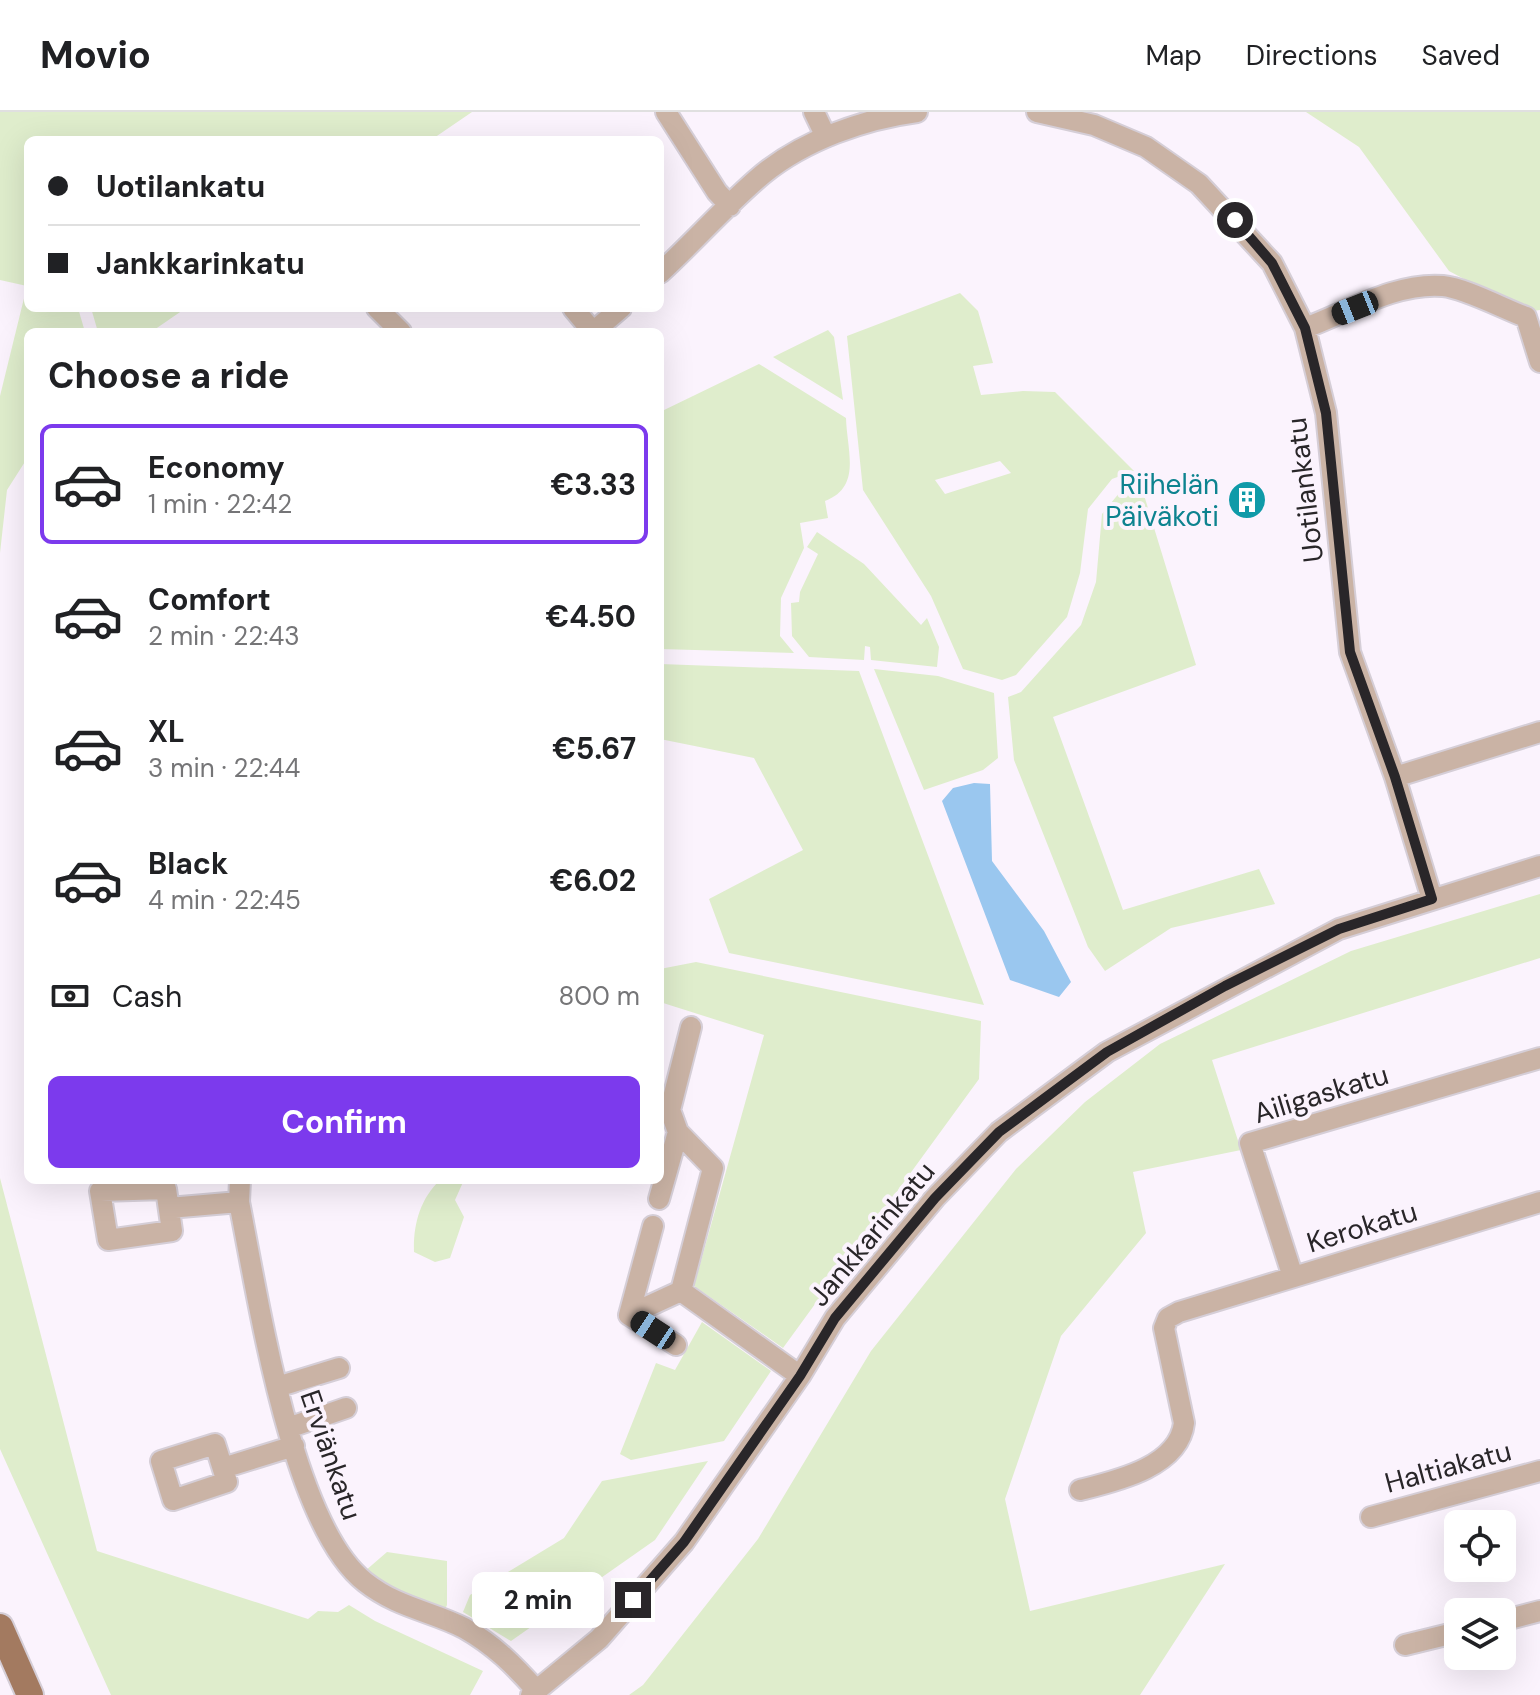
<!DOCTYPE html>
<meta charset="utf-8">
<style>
:root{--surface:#fff;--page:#f2f2f2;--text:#202124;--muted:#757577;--line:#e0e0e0;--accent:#7c3aed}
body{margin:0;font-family:"DM Sans",sans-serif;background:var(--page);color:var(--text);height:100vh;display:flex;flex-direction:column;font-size:30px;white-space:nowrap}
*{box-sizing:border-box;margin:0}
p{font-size:26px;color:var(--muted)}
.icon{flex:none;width:44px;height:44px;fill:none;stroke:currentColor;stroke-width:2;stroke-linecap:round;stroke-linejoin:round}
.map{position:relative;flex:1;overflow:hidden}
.details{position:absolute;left:24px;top:216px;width:640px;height:856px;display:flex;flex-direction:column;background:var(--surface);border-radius:12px;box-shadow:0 8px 32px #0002}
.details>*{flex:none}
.guide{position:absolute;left:24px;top:24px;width:640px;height:176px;border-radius:12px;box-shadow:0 8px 32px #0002;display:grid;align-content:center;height:176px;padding:0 24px;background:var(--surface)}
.controls{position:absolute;left:1444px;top:1398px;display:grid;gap:16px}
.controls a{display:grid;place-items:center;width:72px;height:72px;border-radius:12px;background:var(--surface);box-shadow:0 8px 32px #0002;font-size:40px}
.end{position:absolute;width:36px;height:36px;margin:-18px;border:10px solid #292629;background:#fff;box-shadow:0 0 0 4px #fff}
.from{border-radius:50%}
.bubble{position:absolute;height:56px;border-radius:12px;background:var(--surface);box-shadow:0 8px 32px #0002;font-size:26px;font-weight:700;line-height:56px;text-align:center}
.car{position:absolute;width:24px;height:48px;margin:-24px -12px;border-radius:10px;box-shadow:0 0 6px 2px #0007;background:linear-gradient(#222 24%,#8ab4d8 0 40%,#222 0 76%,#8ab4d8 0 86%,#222 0)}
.guide b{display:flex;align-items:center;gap:28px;height:76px;font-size:30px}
.guide b+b{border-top:2px solid var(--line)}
.guide i{width:20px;height:20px;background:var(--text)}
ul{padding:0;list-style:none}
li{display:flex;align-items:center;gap:24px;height:120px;margin:0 16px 12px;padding:0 8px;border:4px solid transparent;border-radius:12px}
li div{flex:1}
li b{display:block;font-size:30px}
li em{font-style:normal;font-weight:700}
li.selected{border-color:var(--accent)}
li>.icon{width:72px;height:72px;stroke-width:1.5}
h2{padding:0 24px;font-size:36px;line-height:96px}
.pay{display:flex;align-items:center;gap:20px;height:88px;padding:0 24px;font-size:30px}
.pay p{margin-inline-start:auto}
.action{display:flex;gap:16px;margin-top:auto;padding:16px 24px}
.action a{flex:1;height:92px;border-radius:12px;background:var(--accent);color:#fff;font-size:32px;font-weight:700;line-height:92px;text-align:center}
header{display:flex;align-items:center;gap:48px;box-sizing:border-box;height:112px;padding:0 40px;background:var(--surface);border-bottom:2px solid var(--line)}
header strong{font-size:38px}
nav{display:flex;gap:44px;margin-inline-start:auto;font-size:28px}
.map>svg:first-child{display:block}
.green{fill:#dfedcc;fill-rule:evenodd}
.water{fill:#9ac7ef}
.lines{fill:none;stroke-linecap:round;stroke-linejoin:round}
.minor-casing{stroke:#d5ced7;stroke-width:24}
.major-casing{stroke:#d5ced7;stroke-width:30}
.minor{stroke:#cab3a5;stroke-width:20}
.major{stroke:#a37a60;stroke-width:26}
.route{stroke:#292629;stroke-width:10}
.labels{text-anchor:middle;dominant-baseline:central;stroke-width:8;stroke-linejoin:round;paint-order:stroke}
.culture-label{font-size:28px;fill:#0d838f;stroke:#fbf3fd;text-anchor:end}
.street-label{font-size:28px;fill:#292629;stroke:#fbf3fd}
</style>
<header>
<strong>Movio</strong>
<nav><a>Map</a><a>Directions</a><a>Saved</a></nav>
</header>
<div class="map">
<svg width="1540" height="1583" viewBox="0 0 1540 1583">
<rect width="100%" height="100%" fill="#fbf3fd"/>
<path class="green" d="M0,0H472L431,28H28V196H78L85,220H28V345L7,378L0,441V284L27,174L0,168Z
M1306,0H1540V198L1526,200L1449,159L1359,35Z
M960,181L978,199L993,251L973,254L981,283L1023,279L1055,280L1134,359L1112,367L1088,397L1080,461L1067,505L1016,563L1002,568L963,557L931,484L863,378L847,224ZM1000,349L1011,361L945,382L935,368Z
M91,196H186L151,220H98Z
M828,218L834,225L843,288L773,245Z
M759,252L846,306C847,339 862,375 825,389L828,406L800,411L804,436L781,486L780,524L794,541L660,537V300Z
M1140,370L1196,553L1053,605L1123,798L1259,757L1275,792L1171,816L1105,859L1088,835L1014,648L1008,585L1021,580L1081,513L1096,470L1102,402L1120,380Z
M817,420L864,452L921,513L927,506L939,535L937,555L871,548L870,535L865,534L864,548L809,545L792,524L791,491L799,490L800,480L818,442L807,435Z
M660,552L859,559L984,893L729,841L709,787L803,738L754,646L660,627Z
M874,557L938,564L994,581L998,646L983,658L924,678Z
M1540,782V846L1212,948L1241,1038L1133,1060L1146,1121L1061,1224L1005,1387L1030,1499L1225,1452L1140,1583H629L643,1573L758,1427L871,1239L1016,1057L1085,990L1160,932L1351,839Z
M696,850L981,909L979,967L783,1236L694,1174L764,923L660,890V857Z
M0,1066L97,1439L308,1507L318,1499L338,1500L349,1493L375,1509L483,1559L470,1583H111L0,1337Z
M440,1068H464L455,1088L464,1105L450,1146L435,1150L414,1140C413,1113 420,1087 440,1068Z
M702,1210L771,1259L724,1329L631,1348L620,1342L656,1251L675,1258Z
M708,1349L655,1428L511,1529L463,1500L470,1483L564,1426L602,1369Z
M387,1440L447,1449V1493L443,1502L414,1492L365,1459Z"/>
<path class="water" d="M974,671L990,672L992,749L1044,819L1071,870L1059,885L1010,868L942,689L953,676Z"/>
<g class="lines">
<defs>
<path id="minor" d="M666,0L717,80L730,94
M814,0L826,25
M1037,0L1094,13L1146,35L1199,72L1272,151L1305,216L1326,301L1350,540L1395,665L1432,787
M660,161C695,129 727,92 763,62C805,28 864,7 917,0
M377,196L401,220
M573,196L593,220L621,196
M1305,216C1348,200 1396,170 1443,174C1465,176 1504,197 1526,205L1540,250
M1395,665L1540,620
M691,915L670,998L678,1020L713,1056L681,1179L800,1264
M240,1068L239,1090C258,1184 291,1412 365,1470C398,1496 431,1499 464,1516C494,1533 514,1553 537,1579
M166,1077L172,1119L108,1128L100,1079Z
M659,1087L678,1020
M169,1096L239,1090
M653,1114L629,1203L676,1233
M1293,1165L1250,1031L1540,946
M629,1203L681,1179
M277,1275L339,1256
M288,1316L346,1296
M215,1332L227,1370L173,1388L161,1349Z
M223,1356L294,1334
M1080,1378C1116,1369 1179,1355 1184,1311L1164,1216L1168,1206L1179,1200L1540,1090
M1371,1405L1540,1359
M1502,1509L1540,1499
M1405,1533L1458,1520
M531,1583L599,1527L684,1430L800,1264L835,1206L935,1086L999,1020L1107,940L1339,817L1540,754"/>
<path id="major" d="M0,1515L30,1583"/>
</defs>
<use href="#minor" class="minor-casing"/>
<use href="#major" class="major-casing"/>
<use href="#minor" class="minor"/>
<use href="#major" class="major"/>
</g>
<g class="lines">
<path class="route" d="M633,1488L684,1430L800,1264L835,1206L935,1086L999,1020L1107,940L1225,874L1339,817L1432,787L1395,665L1350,540L1326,301L1305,216L1272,151L1235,108"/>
</g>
<defs>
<symbol id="building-disc" viewBox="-11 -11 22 22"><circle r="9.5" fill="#0f9aa8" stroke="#fbf3fd"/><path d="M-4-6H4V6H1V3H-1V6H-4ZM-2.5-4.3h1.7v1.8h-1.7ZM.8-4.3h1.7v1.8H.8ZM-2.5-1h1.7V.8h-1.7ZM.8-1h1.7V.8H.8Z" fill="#fff"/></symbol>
</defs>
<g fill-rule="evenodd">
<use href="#building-disc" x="1225" y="366" width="44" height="44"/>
</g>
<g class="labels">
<g class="culture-label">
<text x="1219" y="372">Riihelän<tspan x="1219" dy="32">Päiväkoti</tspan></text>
</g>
<g class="street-label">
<text transform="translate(1305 378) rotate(-97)">Uotilankatu</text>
<text transform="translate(1321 982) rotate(-17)">Ailigaskatu</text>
<text transform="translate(1362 1115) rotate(-17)">Kerokatu</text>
<text transform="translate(872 1122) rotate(-50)">Jankkarinkatu</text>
<text transform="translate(331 1343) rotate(71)">Erviänkatu</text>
<text transform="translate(1448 1355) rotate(-15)">Haltiakatu</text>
</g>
</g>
</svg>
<div class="controls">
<a><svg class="icon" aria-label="locate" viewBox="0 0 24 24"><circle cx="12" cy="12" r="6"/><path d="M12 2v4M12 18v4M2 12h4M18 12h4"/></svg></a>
<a><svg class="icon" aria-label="layers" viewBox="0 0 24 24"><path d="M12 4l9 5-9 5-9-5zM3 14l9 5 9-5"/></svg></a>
</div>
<i class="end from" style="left:1235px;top:108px"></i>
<i class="end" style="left:633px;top:1488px"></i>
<div class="bubble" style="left:472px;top:1460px;width:132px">2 min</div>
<i class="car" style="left:1355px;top:196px;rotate:248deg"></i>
<i class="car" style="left:653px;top:1218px;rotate:303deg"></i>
<div class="guide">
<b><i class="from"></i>Uotilankatu</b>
<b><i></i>Jankkarinkatu</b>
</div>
<section class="details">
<h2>Choose a ride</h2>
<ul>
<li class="selected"><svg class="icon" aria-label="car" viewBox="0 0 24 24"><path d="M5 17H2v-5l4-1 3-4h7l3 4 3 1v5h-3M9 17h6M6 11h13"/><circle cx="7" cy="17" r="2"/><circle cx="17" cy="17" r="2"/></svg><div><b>Economy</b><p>1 min · 22:42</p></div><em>€3.33</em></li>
<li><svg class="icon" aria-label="car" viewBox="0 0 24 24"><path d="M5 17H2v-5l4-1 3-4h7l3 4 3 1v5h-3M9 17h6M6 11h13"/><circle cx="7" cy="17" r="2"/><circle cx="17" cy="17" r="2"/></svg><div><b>Comfort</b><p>2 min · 22:43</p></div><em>€4.50</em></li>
<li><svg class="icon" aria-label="car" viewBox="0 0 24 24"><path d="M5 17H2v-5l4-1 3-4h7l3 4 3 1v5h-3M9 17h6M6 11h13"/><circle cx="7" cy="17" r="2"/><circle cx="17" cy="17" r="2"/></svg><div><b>XL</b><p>3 min · 22:44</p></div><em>€5.67</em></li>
<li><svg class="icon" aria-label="car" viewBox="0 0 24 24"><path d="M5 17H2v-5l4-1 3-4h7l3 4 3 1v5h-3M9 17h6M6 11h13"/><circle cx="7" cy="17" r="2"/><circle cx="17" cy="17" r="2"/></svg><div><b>Black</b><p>4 min · 22:45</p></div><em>€6.02</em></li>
</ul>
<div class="pay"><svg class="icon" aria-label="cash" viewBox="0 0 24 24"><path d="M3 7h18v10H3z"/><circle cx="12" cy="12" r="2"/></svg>Cash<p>800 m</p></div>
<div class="action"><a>Confirm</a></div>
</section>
</div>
